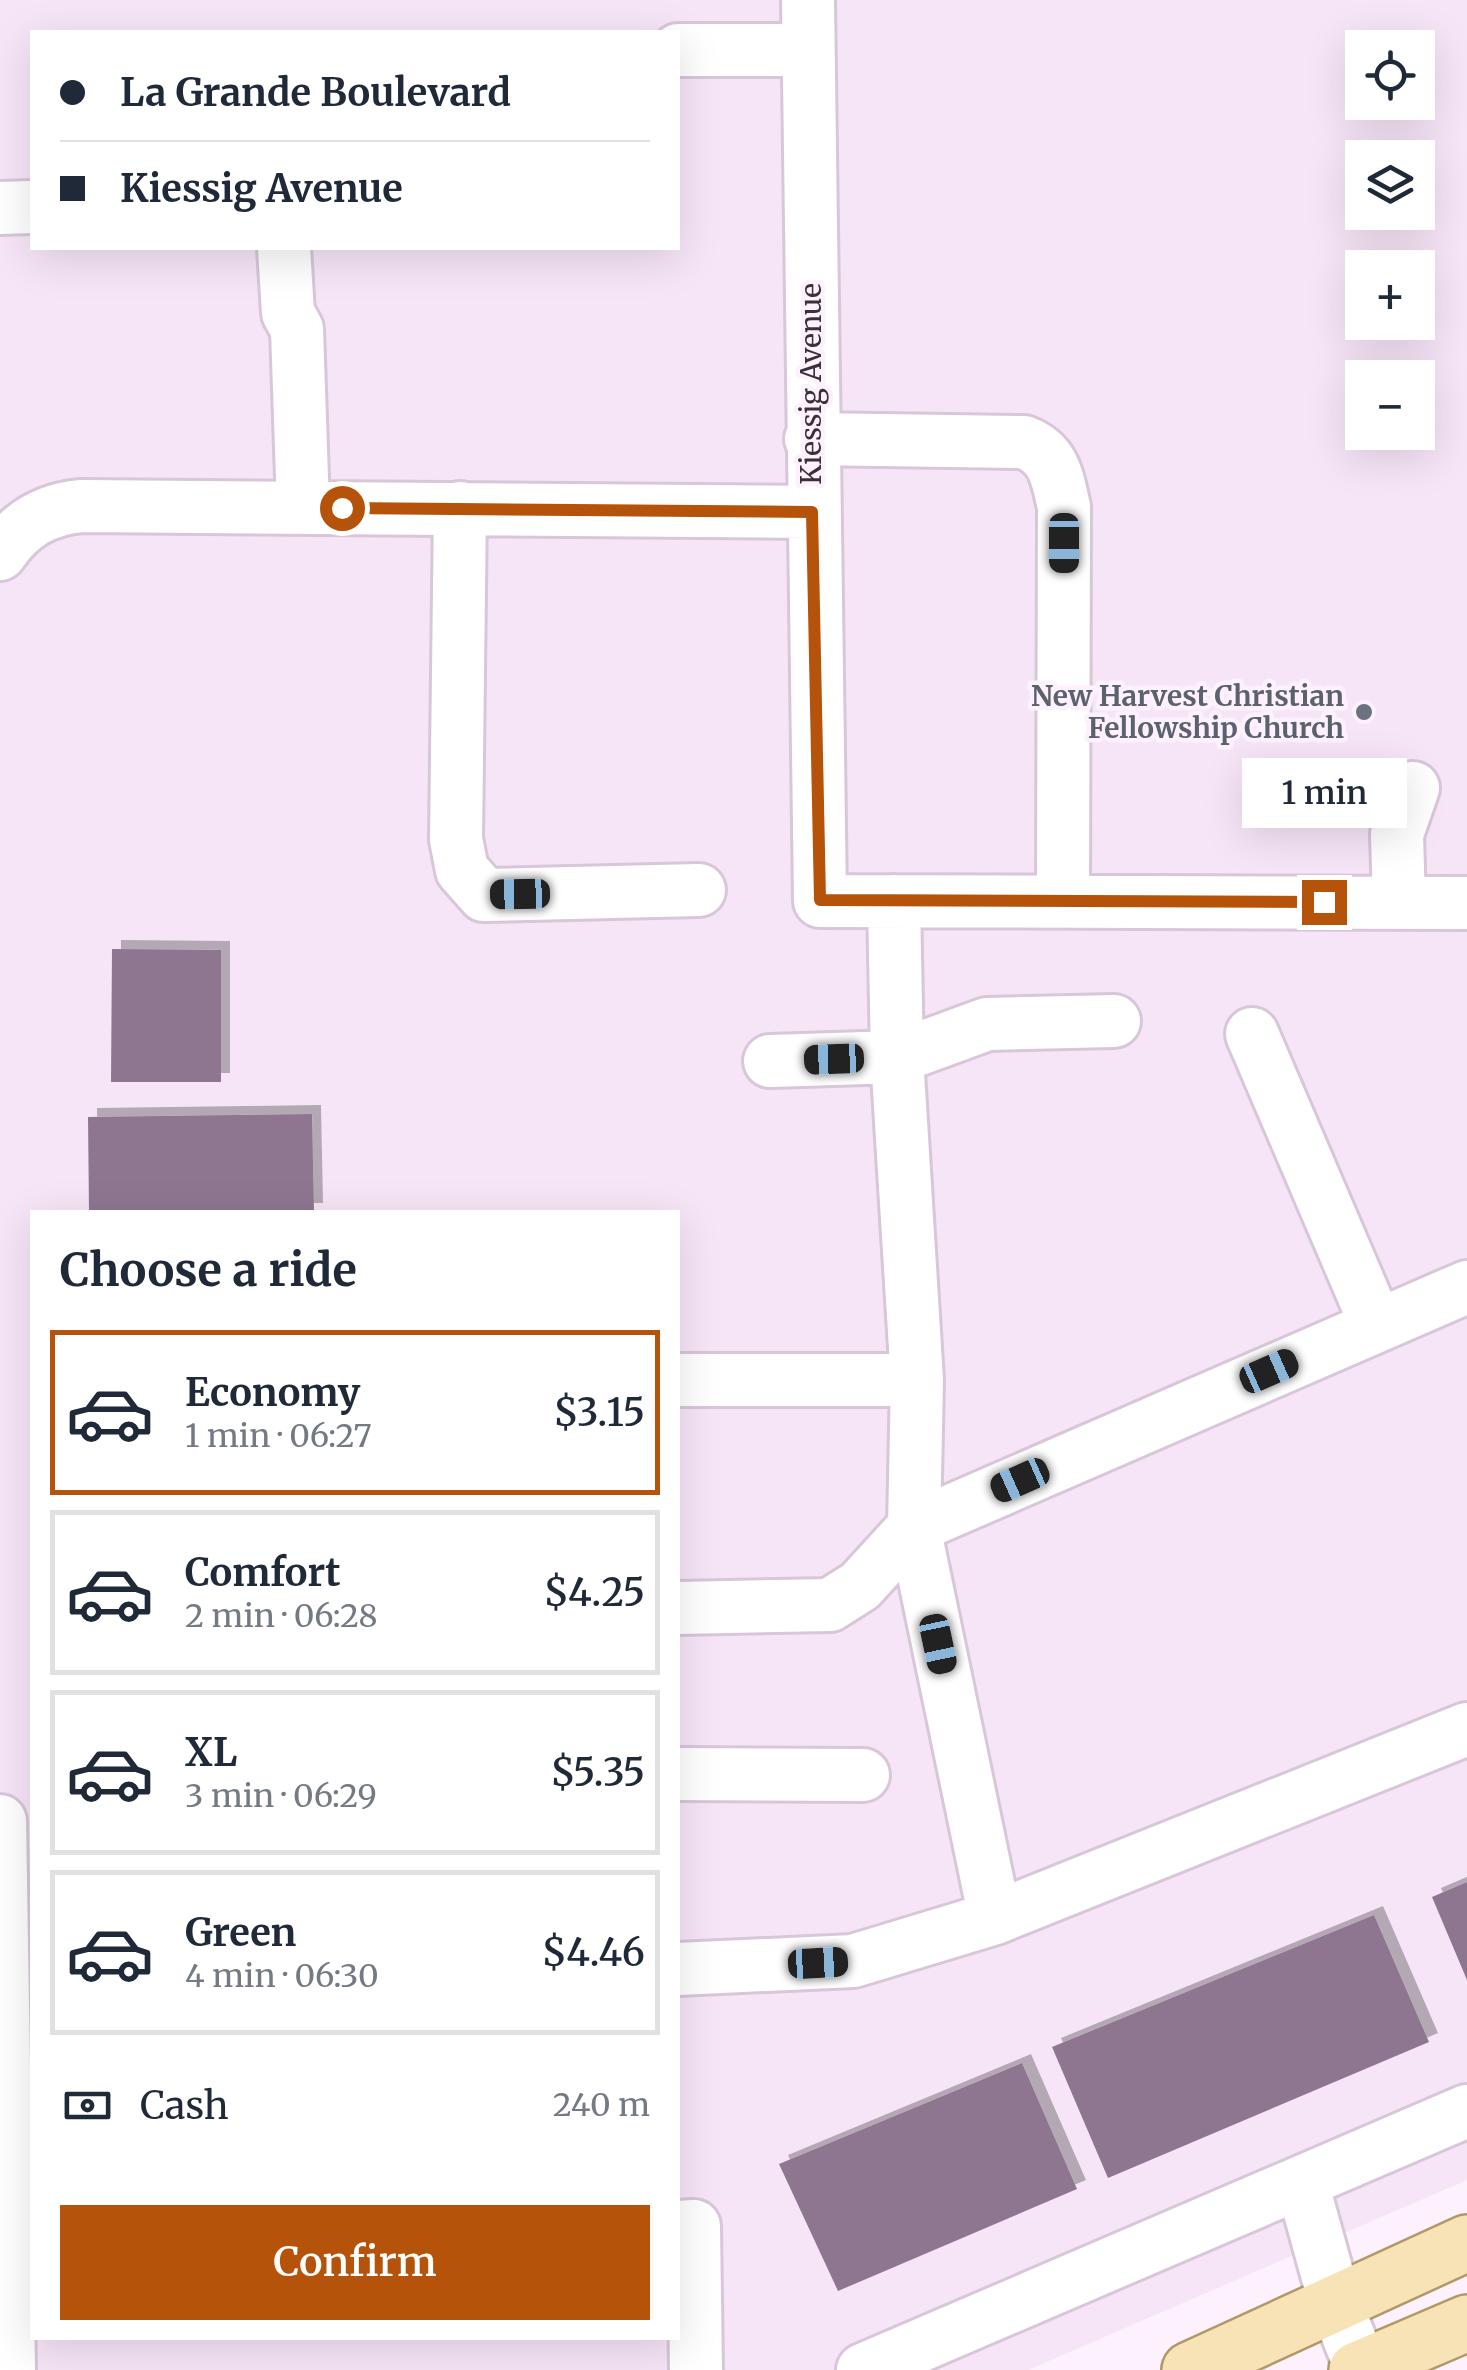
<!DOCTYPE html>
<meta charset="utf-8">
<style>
:root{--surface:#fff;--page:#f2f2f3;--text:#1f2937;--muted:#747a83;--line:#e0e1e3;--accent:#b45309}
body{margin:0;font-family:Merriweather,serif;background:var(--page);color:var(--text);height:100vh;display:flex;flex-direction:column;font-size:38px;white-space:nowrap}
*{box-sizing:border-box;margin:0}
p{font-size:32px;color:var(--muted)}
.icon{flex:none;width:55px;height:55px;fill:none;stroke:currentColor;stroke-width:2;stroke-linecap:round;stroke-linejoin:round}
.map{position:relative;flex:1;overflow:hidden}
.drawer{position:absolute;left:30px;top:1210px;width:650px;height:1130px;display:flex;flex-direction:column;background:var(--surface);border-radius:0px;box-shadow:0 10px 40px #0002}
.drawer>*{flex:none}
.top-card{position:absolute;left:30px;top:30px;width:650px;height:220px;border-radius:0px;box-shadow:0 10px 40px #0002;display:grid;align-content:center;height:220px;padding:0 30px;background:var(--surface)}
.buttons{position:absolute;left:1345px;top:30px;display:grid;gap:20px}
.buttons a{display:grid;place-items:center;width:90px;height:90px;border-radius:0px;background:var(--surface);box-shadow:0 10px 40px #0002;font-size:50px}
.end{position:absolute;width:45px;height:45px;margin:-22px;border:12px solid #b45309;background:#fff;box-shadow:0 0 0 5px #fff}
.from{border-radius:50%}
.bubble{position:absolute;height:70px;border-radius:0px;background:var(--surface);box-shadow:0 10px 40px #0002;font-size:32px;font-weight:600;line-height:70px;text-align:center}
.car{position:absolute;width:30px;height:60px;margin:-30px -15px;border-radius:12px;box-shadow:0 0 8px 2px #0007;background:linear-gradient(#222 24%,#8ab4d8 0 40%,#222 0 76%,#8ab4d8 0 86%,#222 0)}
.top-card b{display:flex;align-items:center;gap:35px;height:95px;font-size:38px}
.top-card b+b{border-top:2px solid var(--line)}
.top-card i{width:25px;height:25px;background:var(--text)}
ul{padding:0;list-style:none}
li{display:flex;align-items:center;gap:30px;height:165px;margin:0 20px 15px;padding:0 10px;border:5px solid var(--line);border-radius:0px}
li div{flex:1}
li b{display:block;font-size:38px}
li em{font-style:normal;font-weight:600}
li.selected{border-color:var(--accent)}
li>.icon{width:90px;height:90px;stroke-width:1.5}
h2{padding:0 30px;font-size:45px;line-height:120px}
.pay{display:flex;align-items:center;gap:25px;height:110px;padding:0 30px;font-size:38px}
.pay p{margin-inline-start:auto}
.cta{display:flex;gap:20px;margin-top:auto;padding:20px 30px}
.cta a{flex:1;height:115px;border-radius:0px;background:var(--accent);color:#fff;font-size:40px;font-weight:600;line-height:115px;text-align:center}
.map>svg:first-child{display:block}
.commercial{fill:#f6e5f7;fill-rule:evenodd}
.building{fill:#8e7691;filter:url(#shadow)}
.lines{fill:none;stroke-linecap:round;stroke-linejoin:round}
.minor-casing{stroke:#d7c7d9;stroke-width:58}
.major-casing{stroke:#b09969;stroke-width:60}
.minor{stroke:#fff;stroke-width:52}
.major{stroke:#f7e3b5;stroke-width:55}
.route{stroke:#b45309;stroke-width:12}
.worship-dot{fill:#6b7280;stroke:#fcf1fd;stroke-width:4}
.labels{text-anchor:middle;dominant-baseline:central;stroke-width:9;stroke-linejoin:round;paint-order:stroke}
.street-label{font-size:28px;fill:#383138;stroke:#fcf1fd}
.worship-label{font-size:28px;font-weight:bold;fill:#5b616d;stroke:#fcf1fd;text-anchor:end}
</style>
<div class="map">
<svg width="1467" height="2370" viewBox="0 0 1467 2370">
<defs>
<filter id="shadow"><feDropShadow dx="9" dy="-9" stdDeviation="0" flood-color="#0004"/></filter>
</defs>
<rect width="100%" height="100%" fill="#fcf1fd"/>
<path class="commercial" d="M0,0H1467V2180L1028,2370H0ZM32,32H678V248H32ZM1362,48H1418V102H1362ZM1362,158H1418V212H1362ZM1362,268H1418V322H1362ZM1362,378H1418V432H1362ZM32,1212H678V2338H32Z"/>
<path class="building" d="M112,949L221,950V1082H111Z
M312,1114L314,1212H89L88,1117Z
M1467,1882V1980L1432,1897Z
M1374,1915L1429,2042L1108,2178L1052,2047Z
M1022,2063L1077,2189L838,2291L779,2164Z"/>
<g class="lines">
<defs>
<path id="minor" d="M808,0L820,901L1467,903
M678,50H808
M0,208L32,207
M284,248L288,313L297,329L303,508
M811,439L1024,442C1055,454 1057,477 1064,507L1063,901
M460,508L456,839L462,870L484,895L699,890
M0,554C20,524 46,509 82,506L811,512
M894,901L897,1057L917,1380L914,1527L995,1918
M1399,903L1397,834L1413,788
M1252,1034L1376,1324
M770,1061L897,1057L987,1024L1114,1021
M678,1380H917
M678,1608L830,1605L860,1586L914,1527L1467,1287
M678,1774L863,1775
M0,1821L9,2370
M678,1969L853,1961L995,1918L1467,1729
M1302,2183L1335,2302L1361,2368
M678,2227L694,2226L696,2370
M863,2370L1467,2111"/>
<path id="major" d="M1190,2370L1467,2243
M1357,2370L1467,2323"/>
</defs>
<use href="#minor" class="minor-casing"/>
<use href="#major" class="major-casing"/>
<use href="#minor" class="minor"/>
<use href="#major" class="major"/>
</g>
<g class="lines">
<path class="route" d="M342,508L812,512L820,900L1324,902"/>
</g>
<circle class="worship-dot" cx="1364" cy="712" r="10"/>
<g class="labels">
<g class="street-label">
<text transform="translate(811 384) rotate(-90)">Kiessig Avenue</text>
</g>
<g class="worship-label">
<text x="1344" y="696">New Harvest Christian<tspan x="1344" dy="32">Fellowship Church</tspan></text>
</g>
</g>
</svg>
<div class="buttons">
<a><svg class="icon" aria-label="locate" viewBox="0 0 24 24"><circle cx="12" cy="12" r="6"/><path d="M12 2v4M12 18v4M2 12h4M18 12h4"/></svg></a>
<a><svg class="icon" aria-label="layers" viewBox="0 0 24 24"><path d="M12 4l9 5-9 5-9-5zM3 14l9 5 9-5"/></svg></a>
<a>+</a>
<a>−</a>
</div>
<i class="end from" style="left:342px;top:508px"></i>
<i class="end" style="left:1324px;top:902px"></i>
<div class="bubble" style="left:1242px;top:758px;width:165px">1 min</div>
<i class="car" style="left:1064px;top:543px;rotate:180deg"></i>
<i class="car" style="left:520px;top:894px;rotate:269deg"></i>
<i class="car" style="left:834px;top:1059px;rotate:268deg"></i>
<i class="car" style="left:1269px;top:1371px;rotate:66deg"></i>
<i class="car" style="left:1020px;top:1480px;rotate:246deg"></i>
<i class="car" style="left:938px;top:1644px;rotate:168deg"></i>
<i class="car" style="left:818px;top:1963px;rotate:87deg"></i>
<div class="top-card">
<b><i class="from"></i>La Grande Boulevard</b>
<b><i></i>Kiessig Avenue</b>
</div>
<section class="drawer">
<h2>Choose a ride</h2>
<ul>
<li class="selected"><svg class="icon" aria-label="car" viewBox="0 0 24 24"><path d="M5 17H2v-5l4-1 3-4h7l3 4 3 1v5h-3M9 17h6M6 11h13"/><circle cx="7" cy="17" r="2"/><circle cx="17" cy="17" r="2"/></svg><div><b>Economy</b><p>1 min · 06:27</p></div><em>$3.15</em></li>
<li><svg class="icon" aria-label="car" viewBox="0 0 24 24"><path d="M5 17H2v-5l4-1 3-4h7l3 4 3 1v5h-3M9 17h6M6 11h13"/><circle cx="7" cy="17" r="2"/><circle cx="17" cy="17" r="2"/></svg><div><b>Comfort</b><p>2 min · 06:28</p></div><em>$4.25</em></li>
<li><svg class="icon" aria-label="car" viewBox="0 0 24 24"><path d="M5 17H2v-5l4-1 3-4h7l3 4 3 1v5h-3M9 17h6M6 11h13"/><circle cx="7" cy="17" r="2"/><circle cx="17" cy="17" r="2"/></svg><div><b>XL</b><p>3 min · 06:29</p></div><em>$5.35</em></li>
<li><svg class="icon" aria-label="car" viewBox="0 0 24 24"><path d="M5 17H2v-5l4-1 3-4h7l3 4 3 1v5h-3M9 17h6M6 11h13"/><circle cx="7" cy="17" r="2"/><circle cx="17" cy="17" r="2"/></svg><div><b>Green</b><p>4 min · 06:30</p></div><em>$4.46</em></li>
</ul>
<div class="pay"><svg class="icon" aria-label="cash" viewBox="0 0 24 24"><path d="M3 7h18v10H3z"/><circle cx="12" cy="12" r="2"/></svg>Cash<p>240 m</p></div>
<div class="cta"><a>Confirm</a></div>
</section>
</div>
